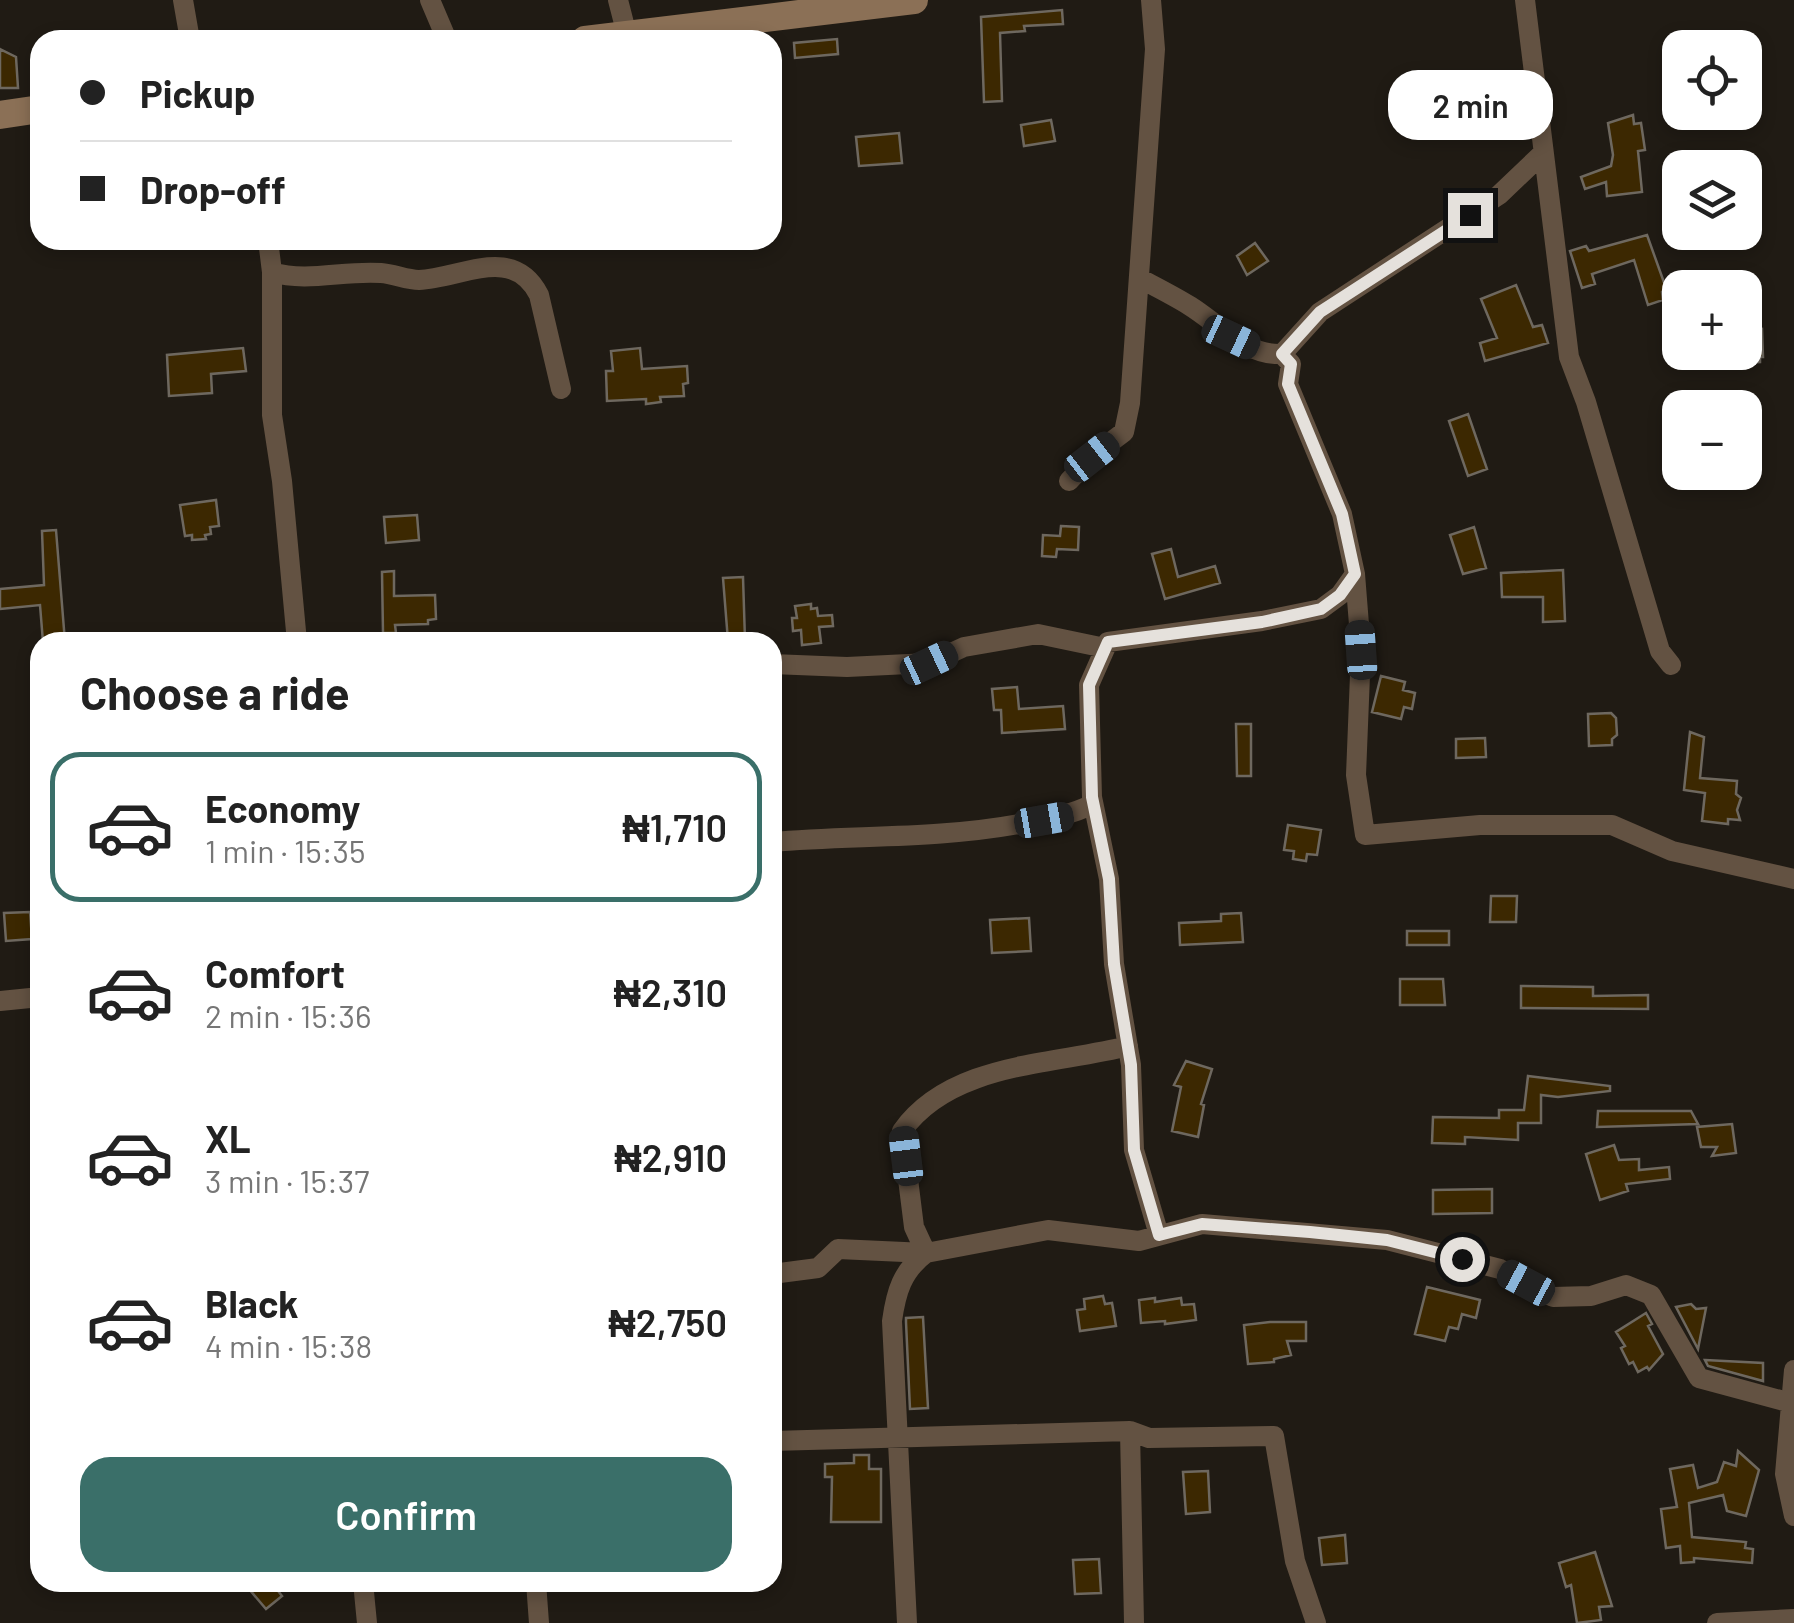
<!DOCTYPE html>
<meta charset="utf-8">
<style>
:root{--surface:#fff;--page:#f2f2f2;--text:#222;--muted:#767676;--line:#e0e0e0;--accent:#3a6f69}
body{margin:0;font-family:Barlow,sans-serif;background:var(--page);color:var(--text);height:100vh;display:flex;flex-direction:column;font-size:38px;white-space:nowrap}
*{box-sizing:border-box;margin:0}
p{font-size:32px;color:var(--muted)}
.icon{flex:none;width:55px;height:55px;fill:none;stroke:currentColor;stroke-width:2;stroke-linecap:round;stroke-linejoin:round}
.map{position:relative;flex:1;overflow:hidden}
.details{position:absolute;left:30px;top:632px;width:752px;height:960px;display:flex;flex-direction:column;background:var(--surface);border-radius:30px;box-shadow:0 5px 15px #0003}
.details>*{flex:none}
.guide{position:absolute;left:30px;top:30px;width:752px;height:220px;border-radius:30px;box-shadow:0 5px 15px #0003;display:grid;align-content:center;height:220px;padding:0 50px;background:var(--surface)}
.controls{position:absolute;left:1662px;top:30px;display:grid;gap:20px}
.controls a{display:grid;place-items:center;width:100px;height:100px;border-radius:20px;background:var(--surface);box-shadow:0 5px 15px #0003;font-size:50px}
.end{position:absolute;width:45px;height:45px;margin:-22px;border:12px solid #e5e1dc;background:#111;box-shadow:0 0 0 5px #111}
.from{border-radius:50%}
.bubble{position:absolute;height:70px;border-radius:30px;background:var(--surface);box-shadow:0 5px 15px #0003;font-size:32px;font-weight:600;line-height:70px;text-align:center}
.car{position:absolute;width:30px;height:60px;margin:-30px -15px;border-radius:12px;box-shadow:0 0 8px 2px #0007;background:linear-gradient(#222 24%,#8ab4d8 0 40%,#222 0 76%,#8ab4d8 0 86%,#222 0)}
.guide b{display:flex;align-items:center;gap:35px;height:95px;font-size:38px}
.guide b+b{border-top:2px solid var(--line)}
.guide i{width:25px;height:25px;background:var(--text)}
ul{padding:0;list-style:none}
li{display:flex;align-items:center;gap:30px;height:150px;margin:0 20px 15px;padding:0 30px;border:5px solid transparent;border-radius:30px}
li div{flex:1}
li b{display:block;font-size:38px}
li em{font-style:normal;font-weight:600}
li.on{border-color:var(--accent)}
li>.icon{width:90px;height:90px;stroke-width:1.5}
h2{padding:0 50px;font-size:45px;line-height:120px}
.action{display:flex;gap:20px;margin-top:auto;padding:20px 50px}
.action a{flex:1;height:115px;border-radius:30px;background:var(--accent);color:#fff;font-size:40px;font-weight:600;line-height:115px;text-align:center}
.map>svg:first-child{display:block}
.building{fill:#3c2801;stroke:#6e685f;stroke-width:2.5}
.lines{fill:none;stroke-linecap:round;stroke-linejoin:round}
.street{stroke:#635242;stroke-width:20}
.secondary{stroke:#8b7056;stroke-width:28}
.route{stroke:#e5e1dc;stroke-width:12}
</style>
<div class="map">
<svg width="1794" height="1623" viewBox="0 0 1794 1623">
<rect width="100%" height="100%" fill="#201b14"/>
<path class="building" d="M1062,10L1063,24L1024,26L1025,31L1000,33L1002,101L984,102L981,17Z
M837,39L838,54L795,58L794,43Z
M0,49L16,57L18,88H0Z
M1633,115L1634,124L1641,123L1645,150L1638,151L1642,192L1607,196L1606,182L1585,189L1581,177L1611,166L1613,155L1608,123Z
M1051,120L1055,141L1024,146L1021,125Z
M899,133L902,163L859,166L856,137Z
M1647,235L1666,288L1662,292L1663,300L1648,305L1634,260L1592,274L1595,284L1582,288L1570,251L1586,246L1589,251Z
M1255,243L1268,261L1247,275L1237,256Z
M1516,285L1533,327L1542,325L1548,343L1485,361L1480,343L1497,338L1481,299Z
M1762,329L1763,357H1760V362L1745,363V331Z
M243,348L246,371L211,374L212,393L169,396L167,355Z
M640,348L642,369L687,366L688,383L683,384L684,396L660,397L661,402L646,404V399L607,401L606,371H613L611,351Z
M1468,414L1487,469L1468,476L1449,421Z
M216,500L219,526L210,527L211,534L205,535L206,539L192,540V535L185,536L180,505Z
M417,515L419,540L386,543L384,517Z
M1061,526L1079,527L1078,550L1057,549L1056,557L1042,556L1043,535L1060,536Z
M1474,527L1486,568L1463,574L1450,535Z
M56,530L65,642H43L40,605L0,609V589L44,585L42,531Z
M1171,549L1178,577L1215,566L1220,583L1165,599L1152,554Z
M1563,570L1565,621L1543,622V597H1502L1501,573Z
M394,571V596L435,595L436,619L428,620V624L395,625L396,633H383L382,572Z
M743,577L745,640L728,641L723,578Z
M811,604V609L817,608L818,616L832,615L833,626L819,627L821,643L802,645L801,630L793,631L792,618H797L795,606Z
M1381,676L1405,682L1403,690L1415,693L1412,709L1404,707L1401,719L1372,712Z
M1017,687L1019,709L1063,706L1065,729L1002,733L1001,710H994L992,689Z
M1611,713L1616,718L1617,735L1612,739V745L1589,746L1588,714Z
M1236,724H1251V776H1237Z
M1690,732L1704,737L1700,778L1737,781L1736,794L1741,798L1737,810L1740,820L1728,819V824L1702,821L1705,793L1684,790Z
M1485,738L1486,757L1456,758V739Z
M1288,825L1321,830L1317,855L1307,854L1306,861L1293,859L1294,851L1284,850Z
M1491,896H1517L1516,922H1490Z
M30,912L32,939L6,941L4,913Z
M1241,913L1243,942L1180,945L1179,923L1221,921V914Z
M1029,918L1031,951L992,953L990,920Z
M1407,931H1449V945H1407Z
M1400,979H1443L1445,1005H1400Z
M1521,986L1593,987V996L1648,995V1009L1521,1008Z
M1186,1061L1212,1069L1201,1104L1204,1105L1198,1137L1172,1131L1181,1087L1174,1085Z
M1528,1076L1610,1086V1091L1558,1097L1541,1095V1123H1518V1140L1465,1137V1144L1432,1143L1433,1117L1499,1118V1110H1524Z
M1598,1111H1691L1698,1124L1597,1127Z
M1732,1124L1736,1153L1712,1156L1717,1147H1701L1697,1127Z
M1614,1145L1619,1160L1639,1159V1170L1669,1167L1670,1179L1626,1184L1628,1191L1600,1200L1586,1154Z
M1492,1189V1213L1433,1214V1190Z
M1427,1287L1480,1300L1476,1318L1462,1314L1458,1329L1449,1327L1445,1341L1415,1334Z
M1103,1296L1105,1304L1112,1303L1116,1326L1080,1331L1077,1310L1085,1309L1084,1299Z
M1155,1298V1302L1181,1298L1182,1305L1194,1304L1196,1320L1165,1324V1321L1141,1323L1139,1300Z
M1691,1304L1696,1309L1706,1308L1698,1349L1676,1307Z
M1646,1313L1652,1324L1648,1326L1663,1354L1649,1370L1647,1367L1638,1372L1633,1362L1629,1364L1621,1348L1625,1346L1616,1332Z
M923,1317L928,1408L910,1409L906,1322V1318Z
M1270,1322H1306V1341H1287L1291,1355L1274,1359V1362L1248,1364L1244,1325Z
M1705,1360L1763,1363V1381L1708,1366Z
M1738,1451L1759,1470L1746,1516L1727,1511L1723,1495L1689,1503L1692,1537L1746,1542L1745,1548L1753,1549L1752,1563L1694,1558V1562L1681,1563L1680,1546L1666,1548L1661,1509L1677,1507L1670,1469L1693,1465L1698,1488L1717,1482L1724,1462L1736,1466Z
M854,1455H869V1469H881V1522H831L832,1477H825V1464L854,1463Z
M1208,1471L1210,1512L1186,1514L1183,1472Z
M1345,1535L1347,1563L1322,1565L1319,1538Z
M1595,1552L1612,1606L1599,1607L1601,1620L1577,1623L1571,1585L1566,1587L1559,1563Z
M1099,1559L1101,1593L1075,1594L1073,1560Z
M243,1582H271L282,1596L266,1609Z"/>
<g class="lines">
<path class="street" d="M183,0L190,40
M430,0L447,40
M618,0L627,35
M1525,0L1569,357L1586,402L1660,651L1671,665
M268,240L272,272C308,283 343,270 381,273C394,274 407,280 419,280C462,278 513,244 539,295L561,389
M272,272V415L282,481L297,642
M1139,278C1156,287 1174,296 1190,306C1219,324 1246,356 1282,354L1291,364L1288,384L1342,514L1355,574L1361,650L1356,775L1365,835L1480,825H1612L1672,851L1794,879
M1282,354L1320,312L1499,195L1542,154
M1069,481L1091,457L1124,432L1130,403L1155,49L1151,0
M772,664L847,667L929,663L964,647L1038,634L1105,648
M772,842C855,835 937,839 1019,824C1045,819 1069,816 1093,804
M0,1001L40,997
M1159,1235L1134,1150L1131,1065L1114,964L1109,879L1092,797L1089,685L1108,642L1262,621L1321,609L1340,595L1355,574
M772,1274L818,1268L838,1249L926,1253L1048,1230L1139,1241L1202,1224L1387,1240L1500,1269L1553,1297L1591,1296L1626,1285L1651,1295L1699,1378L1791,1403
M1794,1370L1785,1474L1794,1516
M1130,1431L1134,1623
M772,1441L1130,1431L1149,1438L1274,1436L1295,1561L1316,1623
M363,1582L367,1623
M536,1582L539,1623
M907,1623L892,1321C896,1292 902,1271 926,1253L914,1227L902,1131C951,1062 1054,1065 1128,1046
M1717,1623L1794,1619"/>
<path class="secondary" d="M585,40L914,0
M0,115L40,109"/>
</g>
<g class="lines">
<path class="route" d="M1462,1259L1387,1240L1310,1232L1202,1224L1159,1235L1134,1150L1131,1065L1114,964L1109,879L1092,797L1089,685L1108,642L1262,622L1321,609L1340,595L1355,574L1342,514L1288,384L1291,364L1282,354L1320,312L1470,215"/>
</g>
</svg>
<div class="controls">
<a><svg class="icon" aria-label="locate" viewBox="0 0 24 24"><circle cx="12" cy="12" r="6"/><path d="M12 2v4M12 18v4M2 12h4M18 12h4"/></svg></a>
<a><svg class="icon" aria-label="layers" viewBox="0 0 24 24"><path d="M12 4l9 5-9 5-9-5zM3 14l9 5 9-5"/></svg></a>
<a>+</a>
<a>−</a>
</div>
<i class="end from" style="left:1462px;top:1259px"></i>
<i class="end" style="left:1470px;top:215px"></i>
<div class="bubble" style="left:1388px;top:70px;width:165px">2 min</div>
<i class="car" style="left:1231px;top:337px;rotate:115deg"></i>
<i class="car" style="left:1092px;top:457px;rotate:52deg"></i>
<i class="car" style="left:1361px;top:650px;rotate:356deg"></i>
<i class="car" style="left:929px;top:663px;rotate:65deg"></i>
<i class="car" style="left:1044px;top:820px;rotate:80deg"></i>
<i class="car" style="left:906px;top:1156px;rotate:353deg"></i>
<i class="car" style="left:1526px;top:1283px;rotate:298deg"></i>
<div class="guide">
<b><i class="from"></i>Pickup</b>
<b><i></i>Drop-off</b>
</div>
<section class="details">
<h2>Choose a ride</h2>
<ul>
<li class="on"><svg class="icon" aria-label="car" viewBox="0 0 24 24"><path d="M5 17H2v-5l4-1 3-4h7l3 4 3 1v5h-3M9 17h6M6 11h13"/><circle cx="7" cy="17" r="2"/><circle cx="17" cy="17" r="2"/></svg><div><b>Economy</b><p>1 min · 15:35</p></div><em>₦1,710</em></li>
<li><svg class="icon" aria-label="car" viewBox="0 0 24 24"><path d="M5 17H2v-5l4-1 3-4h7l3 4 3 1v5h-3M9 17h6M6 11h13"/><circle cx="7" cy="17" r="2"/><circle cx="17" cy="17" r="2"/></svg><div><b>Comfort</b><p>2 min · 15:36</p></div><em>₦2,310</em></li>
<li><svg class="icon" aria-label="car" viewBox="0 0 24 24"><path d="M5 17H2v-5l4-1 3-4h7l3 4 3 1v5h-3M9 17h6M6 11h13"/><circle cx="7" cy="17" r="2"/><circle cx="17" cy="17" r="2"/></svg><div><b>XL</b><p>3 min · 15:37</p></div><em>₦2,910</em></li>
<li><svg class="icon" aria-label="car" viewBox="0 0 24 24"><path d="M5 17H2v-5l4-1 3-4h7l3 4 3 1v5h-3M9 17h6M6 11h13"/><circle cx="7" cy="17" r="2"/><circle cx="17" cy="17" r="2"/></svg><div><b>Black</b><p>4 min · 15:38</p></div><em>₦2,750</em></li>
</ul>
<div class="action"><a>Confirm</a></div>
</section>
</div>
